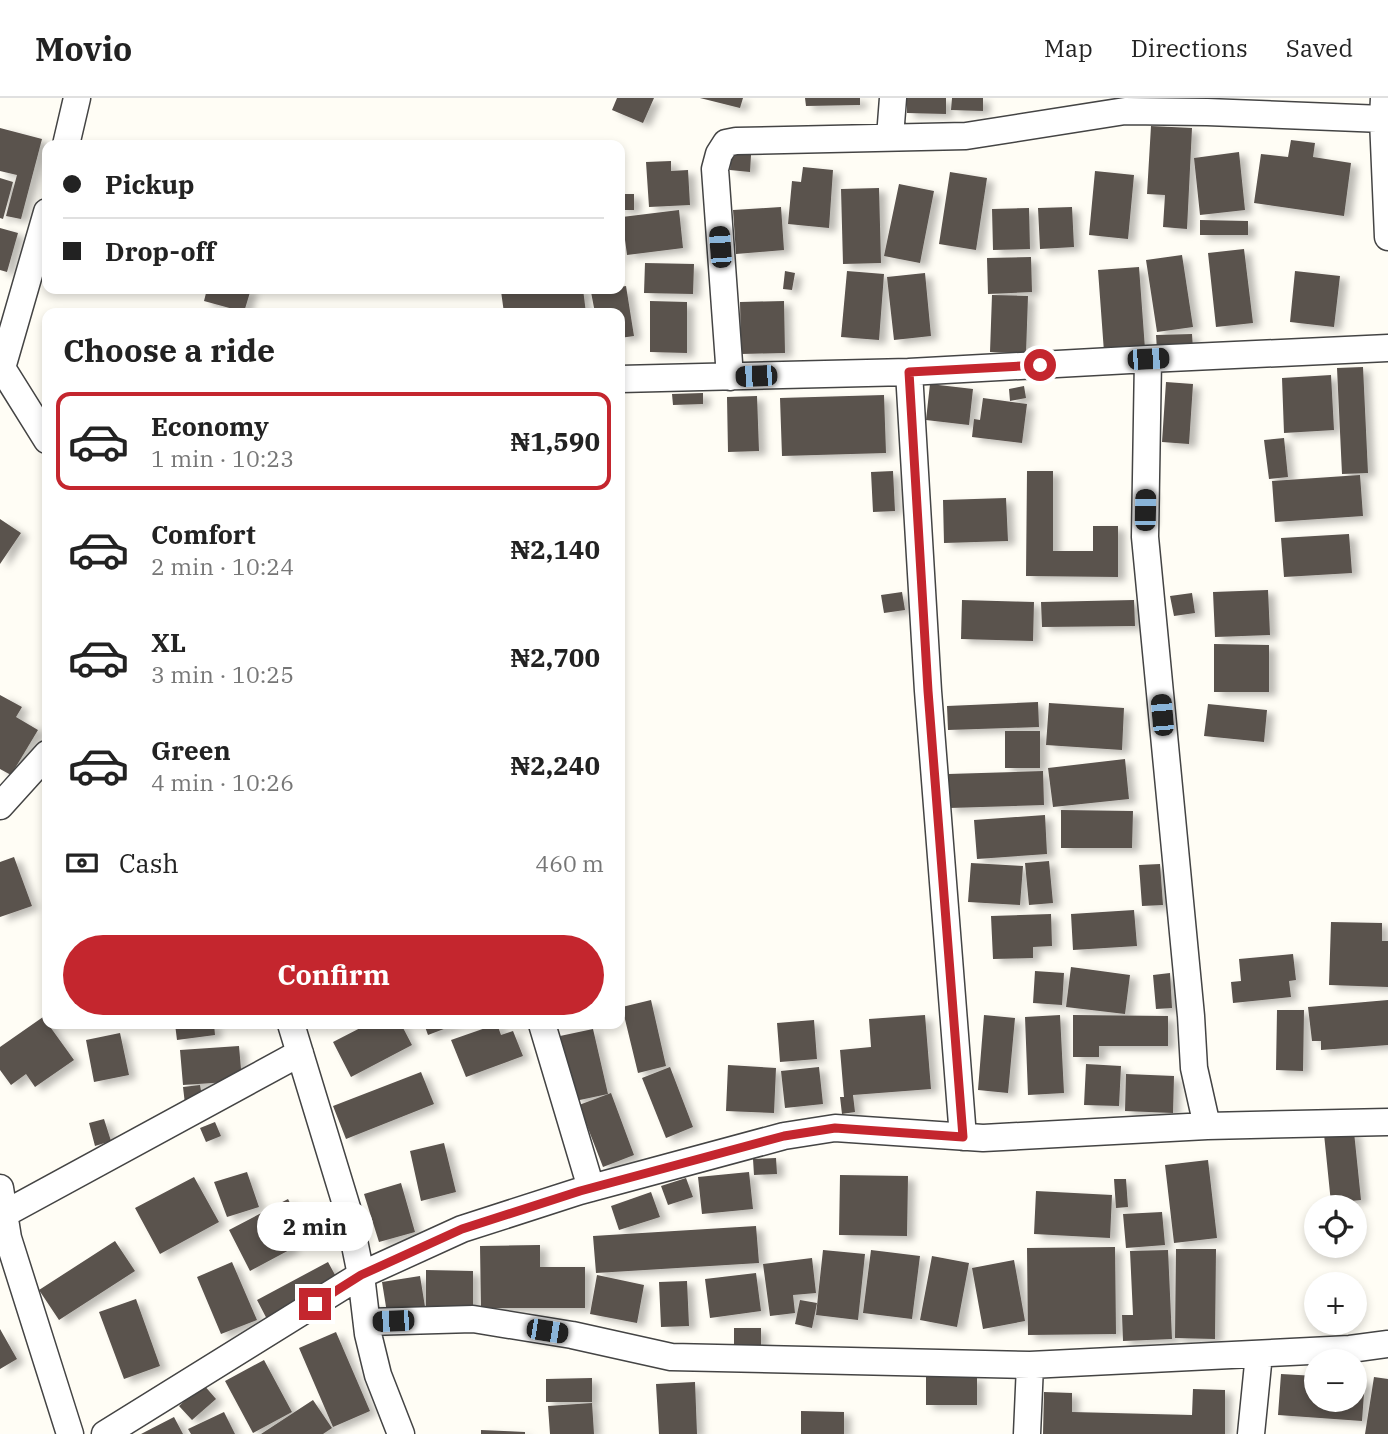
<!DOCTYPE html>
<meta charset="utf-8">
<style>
:root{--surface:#fff;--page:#f2f2f2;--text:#222;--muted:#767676;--line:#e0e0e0;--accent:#c4262e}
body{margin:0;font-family:"IBM Plex Serif",serif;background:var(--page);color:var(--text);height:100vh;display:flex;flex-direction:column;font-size:26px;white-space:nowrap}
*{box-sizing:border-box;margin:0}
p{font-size:23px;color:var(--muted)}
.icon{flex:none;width:38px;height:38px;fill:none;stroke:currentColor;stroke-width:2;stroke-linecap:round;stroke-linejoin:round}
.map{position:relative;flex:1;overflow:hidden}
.details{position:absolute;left:42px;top:210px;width:583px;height:721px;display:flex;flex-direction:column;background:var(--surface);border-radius:14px;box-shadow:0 4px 10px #0003}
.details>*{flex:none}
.guide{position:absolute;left:42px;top:42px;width:583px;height:154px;border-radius:14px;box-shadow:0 4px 10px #0003;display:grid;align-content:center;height:154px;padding:0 21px;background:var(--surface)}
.tools{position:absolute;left:1304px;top:1097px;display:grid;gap:14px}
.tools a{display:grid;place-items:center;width:63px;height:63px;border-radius:50%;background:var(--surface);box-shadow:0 4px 10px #0003;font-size:35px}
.end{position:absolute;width:32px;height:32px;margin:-16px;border:9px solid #c4262e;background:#fff;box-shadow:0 0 0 4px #fff}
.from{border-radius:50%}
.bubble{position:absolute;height:49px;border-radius:24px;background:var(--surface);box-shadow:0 4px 10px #0003;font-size:23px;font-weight:800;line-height:49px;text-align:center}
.car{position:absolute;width:21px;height:42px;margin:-21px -10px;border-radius:9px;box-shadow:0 0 5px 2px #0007;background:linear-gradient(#222 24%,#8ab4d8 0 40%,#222 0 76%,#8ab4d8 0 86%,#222 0)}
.guide b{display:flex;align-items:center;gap:24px;height:66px;font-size:26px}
.guide b+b{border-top:2px solid var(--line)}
.guide i{width:18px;height:18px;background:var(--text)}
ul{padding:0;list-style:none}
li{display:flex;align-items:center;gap:21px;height:98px;margin:0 14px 10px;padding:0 7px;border:4px solid transparent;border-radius:14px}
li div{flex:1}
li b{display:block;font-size:26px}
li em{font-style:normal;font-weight:800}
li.current{border-color:var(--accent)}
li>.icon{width:63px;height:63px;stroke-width:1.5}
h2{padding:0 21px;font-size:32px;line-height:84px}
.pay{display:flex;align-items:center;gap:18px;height:77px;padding:0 21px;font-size:26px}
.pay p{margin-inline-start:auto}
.button{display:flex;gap:14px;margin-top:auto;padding:14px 21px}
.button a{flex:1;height:80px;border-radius:42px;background:var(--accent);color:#fff;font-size:28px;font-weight:800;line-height:80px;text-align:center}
header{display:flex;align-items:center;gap:42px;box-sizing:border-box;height:98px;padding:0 35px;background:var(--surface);border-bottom:2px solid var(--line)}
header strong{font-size:33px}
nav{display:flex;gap:38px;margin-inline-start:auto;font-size:24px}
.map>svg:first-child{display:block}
.building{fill:#5a524d;filter:url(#shadow)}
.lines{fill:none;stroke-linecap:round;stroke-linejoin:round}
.street-casing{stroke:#444;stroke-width:29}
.street{stroke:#fff;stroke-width:26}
.route{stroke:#c4262e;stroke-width:9}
</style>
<header>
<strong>Movio</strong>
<nav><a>Map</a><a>Directions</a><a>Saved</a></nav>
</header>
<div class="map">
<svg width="1388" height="1336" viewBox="0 0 1388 1336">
<defs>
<filter id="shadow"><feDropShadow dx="7" dy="4" stdDeviation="3.5" flood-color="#0004"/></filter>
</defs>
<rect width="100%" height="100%" fill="#fffdf5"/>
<path class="building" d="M617,0H654L643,25L612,12Z
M700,0H743L740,10Z
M805,0H860V7L806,8Z
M907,0H946V16L907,15Z
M952,0H983V13L951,12Z
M1151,28L1192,30L1187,131L1163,129L1165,97L1147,96Z
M0,30L42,41L21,121L6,118L17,77L0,73Z
M1291,42L1315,45L1313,59L1351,65L1344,118L1254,105L1261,56L1288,59Z
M1239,54L1245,112L1200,117L1194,60Z
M731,56L751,57L750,74L730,72Z
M671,63V73L688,72L690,107L649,109L646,64Z
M803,69L833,72L829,130L788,126L792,83L801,84Z
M1095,73L1134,77L1128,141L1089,137Z
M950,74L987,80L976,152L939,146Z
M0,80L13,84L3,121L0,120Z
M899,86L934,93L920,165L884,158Z
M879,90L881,165L843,166L841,91Z
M620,96H634V112H620Z
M781,109L784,152L736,156L733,112Z
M1072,109L1074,149L1040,151L1038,110Z
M1029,110L1030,151L993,152L992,111Z
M679,112L683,150L627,157L622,119Z
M1200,122L1248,123V137H1200Z
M0,130L18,135L7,174L0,172Z
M620,135H621L624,161H620Z
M1244,151L1253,225L1216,229L1208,155Z
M1182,157L1193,229L1157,234L1146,162Z
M1031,159L1032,194L988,196L987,160Z
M645,165L694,166L693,196L644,195Z
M1139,169L1145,251L1104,254L1098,172Z
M785,173L795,175L792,192L783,191Z
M847,173L884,176L879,242L841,239Z
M1295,173L1340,178L1334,229L1290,224Z
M925,175L931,238L894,242L887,179Z
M626,188L634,238L620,240V215H595L591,194L620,191V189Z
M207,191H251L244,214L204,203Z
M518,191H583L586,215H504L501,193Z
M992,197L1028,198L1026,255L990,254Z
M650,203L687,204V255L650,254Z
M784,203L785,255L741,256L740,204Z
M1192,236L1193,251L1157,252L1156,237Z
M1363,269L1368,375L1342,376L1337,270Z
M1331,277L1334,332L1284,335L1282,280Z
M1166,284L1193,286L1189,346L1162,344Z
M930,286L973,291L969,327L926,322Z
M1024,288L1026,300L1010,303L1009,291Z
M703,295V306L673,307L672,296Z
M884,297L886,355L782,358L780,300Z
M757,298L759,353L728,354L727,299Z
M983,300L1027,306L1022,345L972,339L974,321L980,322Z
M1284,340L1288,379L1269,381L1264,342Z
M893,373L895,413L873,414L871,374Z
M1027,373H1053V453H1093V428H1118V479L1026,478Z
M1360,377L1363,418L1275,424L1272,383Z
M1006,400L1008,443L944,445L943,402Z
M0,421L21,435L0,466Z
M1349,436L1352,475L1284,479L1281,440Z
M1268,492L1270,537L1215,539L1213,494Z
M902,494L905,512L884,515L881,497Z
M1192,495L1195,515L1174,518L1170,498Z
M962,502L1034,504L1033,543L961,541Z
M1134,502L1135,528L1042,529L1041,504Z
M1214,546L1269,547V594H1214Z
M0,597L22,609L16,619L38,632L11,677L0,671Z
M1038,604L1039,629L948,632L947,608Z
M1049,605L1124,610L1122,652L1046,647Z
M1208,606L1267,612L1264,644L1204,638Z
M1005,633H1040V670H1005Z
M1125,661L1129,701L1053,709L1048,670Z
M1043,673L1044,707L949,710L948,676Z
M1061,712L1133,713L1132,750H1061Z
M1045,717L1047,756L977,761L974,722Z
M14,759L32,808L0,819V764Z
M1049,763L1053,805L1029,807L1025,765Z
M971,765L1023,768L1020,807L968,804Z
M1160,766L1163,807L1142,808L1139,767Z
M1134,812L1137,848L1073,852L1071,816Z
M1051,816L1052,848L1033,849V860L993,861L991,818Z
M1331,824L1382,825V843H1388V889L1329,887Z
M1293,856L1296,882L1289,883L1291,899L1233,905L1231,884L1241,883L1239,861Z
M1071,869L1130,877L1125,916L1066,909Z
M1035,873L1064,875L1062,907L1033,905Z
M1170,875L1172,910L1156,911L1153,877Z
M651,902L666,968L638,975L622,909Z
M1388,902V947L1321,952V943H1312L1308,909Z
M1277,912H1304L1303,973L1276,972Z
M925,917L931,991L853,997L855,1014L842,1016L840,999H844L840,952L871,949L869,921Z
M984,917L1015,920L1008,995L978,992Z
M1060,917L1064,995L1028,997L1025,919Z
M1073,917L1168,918V948H1099V959H1073Z
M43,919L74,962L35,989L26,976L11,987L0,972V949Z
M814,922L817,961L780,964L777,925Z
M175,926H214L215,937L177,942Z
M368,926H401L412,947L351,979L333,944Z
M424,926H457L428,937Z
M497,926L501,937L513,933L523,958L466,979L451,942Z
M593,931L608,996L575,1003L560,938Z
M120,935L129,977L94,984L86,942Z
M239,948L242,983L183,987L180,952Z
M1086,966L1121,968L1119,1008L1084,1007Z
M728,967L776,970L774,1015L726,1013Z
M670,969L693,1029L666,1040L642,980Z
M819,969L823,1006L785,1010L781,973Z
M421,974L434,1006L346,1041L333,1008Z
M1126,976L1174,978L1173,1015L1125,1013Z
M200,987L203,1004L185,1006L183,989Z
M611,995L634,1057L603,1069L579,1007Z
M104,1021L111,1043L95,1048L89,1025Z
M215,1024L221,1038L206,1044L200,1030Z
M1354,1034L1361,1102L1331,1105L1324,1036Z
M444,1045L456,1094L421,1103L410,1053Z
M776,1060L777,1076L754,1077L753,1061Z
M1208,1062L1217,1140L1174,1145L1165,1067Z
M247,1074L259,1109L227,1119L214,1084Z
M749,1074L753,1111L702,1116L698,1079Z
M840,1077L908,1078L907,1138L839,1137Z
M194,1079L219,1124L160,1156L135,1110Z
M686,1080L693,1099L668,1107L661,1088Z
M1114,1081H1126L1128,1109L1116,1110Z
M401,1085L415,1134L379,1144L364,1096Z
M1036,1093L1112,1097L1110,1140L1034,1136Z
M651,1094L660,1119L619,1132L611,1108Z
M288,1101L301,1127L285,1135L293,1150L250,1173L229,1132Z
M1162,1114L1165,1147L1126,1150L1123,1116Z
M756,1128L759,1165L596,1175L593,1138Z
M115,1143L135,1173L59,1222L39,1192Z
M540,1147V1169H585V1210H481L480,1148Z
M1115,1149L1116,1236L1028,1237L1027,1150Z
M1176,1151H1216L1215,1241L1175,1240Z
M823,1152L865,1156L858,1222L816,1217Z
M871,1152L920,1158L912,1221L863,1215Z
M1168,1152L1172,1241L1123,1243L1122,1217H1133L1130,1153Z
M932,1158L969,1165L957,1229L920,1222Z
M812,1160L816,1195L793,1197L795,1215L770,1218L763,1166Z
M1014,1162L1025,1223L983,1231L972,1170Z
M232,1164L257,1222L221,1236L197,1179Z
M328,1164L340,1186L269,1225L257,1202Z
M426,1172L473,1173V1213H426Z
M756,1175L761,1213L710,1220L705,1181Z
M597,1177L644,1187L637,1225L590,1216Z
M420,1178L426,1215L388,1221L382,1184Z
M687,1183L689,1228L661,1229L659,1184Z
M136,1201L160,1268L124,1281L99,1214Z
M800,1202L817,1205L812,1230L795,1226Z
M734,1230H761V1248H734Z
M0,1231L17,1261L0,1271Z
M336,1234L370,1313L333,1329L299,1250Z
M264,1262L292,1314L253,1335L225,1283Z
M1281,1276L1316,1278V1302H1354V1281L1365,1282L1362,1323L1278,1317Z
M926,1279H977V1307H926Z
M1374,1279L1388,1281V1336H1365Z
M592,1280V1304H546V1281Z
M695,1284L697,1336H659L656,1286Z
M203,1286L216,1301L192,1322L179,1308Z
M1193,1291L1225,1292V1336H1043L1044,1294L1072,1295V1314L1192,1317Z
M313,1302L332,1330L323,1336H261Z
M592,1305L594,1336H550L548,1308Z
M801,1313L844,1314V1336H801Z
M224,1314L235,1336H191L188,1331Z
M174,1319L183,1336H141Z
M481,1332L525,1334V1336H481Z"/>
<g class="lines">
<defs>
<path id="street" d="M1384,0L1383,21L1388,139
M890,39L893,0
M66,47L77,0
M47,114L2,270L47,342
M1148,261L1145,439L1191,918L1194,970L1207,1028
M909,274L928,593L963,1039
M730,279L715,71L719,56L726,45L736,43L966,38L1125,13L1207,14L1383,21
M620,281L909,274L1148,261L1388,250
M0,708L47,656
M291,926L348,1113L361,1177L368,1236L378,1277L401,1336
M542,926L591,1090
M0,1090L8,1140L70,1336
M4,1116L300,955
M367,1224L473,1221L572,1237L671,1259L1030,1267L1350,1251L1388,1246
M105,1336L361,1177L462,1131L580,1093L784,1038L835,1030L983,1040L1207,1028L1388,1024
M1027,1336L1030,1267
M1251,1336L1259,1256"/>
</defs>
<use href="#street" class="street-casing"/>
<use href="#street" class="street"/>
</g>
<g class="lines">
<path class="route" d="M315,1206L361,1177L462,1131L580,1093L784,1038L835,1030L963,1039L928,593L909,274L1040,267"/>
</g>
</svg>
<div class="tools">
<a><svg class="icon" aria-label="locate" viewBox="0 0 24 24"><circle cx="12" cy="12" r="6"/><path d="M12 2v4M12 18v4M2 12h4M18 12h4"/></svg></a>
<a>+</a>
<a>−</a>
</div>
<i class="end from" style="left:1040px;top:267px"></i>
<i class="end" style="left:315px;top:1206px"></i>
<div class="bubble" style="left:257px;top:1104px;width:116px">2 min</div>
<i class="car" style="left:720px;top:149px;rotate:356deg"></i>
<i class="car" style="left:1148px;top:261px;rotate:87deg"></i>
<i class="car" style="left:756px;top:278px;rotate:268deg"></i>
<i class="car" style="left:1145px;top:412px;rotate:1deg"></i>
<i class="car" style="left:1162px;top:617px;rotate:355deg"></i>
<i class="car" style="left:393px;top:1223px;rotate:268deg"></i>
<i class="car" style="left:547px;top:1233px;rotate:99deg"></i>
<div class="guide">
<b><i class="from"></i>Pickup</b>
<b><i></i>Drop-off</b>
</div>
<section class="details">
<h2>Choose a ride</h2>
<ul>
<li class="current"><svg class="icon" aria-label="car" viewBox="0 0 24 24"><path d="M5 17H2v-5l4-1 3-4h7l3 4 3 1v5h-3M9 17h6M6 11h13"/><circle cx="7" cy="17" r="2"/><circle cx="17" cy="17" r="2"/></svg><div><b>Economy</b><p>1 min · 10:23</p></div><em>₦1,590</em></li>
<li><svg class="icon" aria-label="car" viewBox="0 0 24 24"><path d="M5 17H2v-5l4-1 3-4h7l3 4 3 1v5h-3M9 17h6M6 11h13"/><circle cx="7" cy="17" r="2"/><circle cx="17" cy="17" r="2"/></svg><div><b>Comfort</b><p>2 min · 10:24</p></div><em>₦2,140</em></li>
<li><svg class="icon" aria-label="car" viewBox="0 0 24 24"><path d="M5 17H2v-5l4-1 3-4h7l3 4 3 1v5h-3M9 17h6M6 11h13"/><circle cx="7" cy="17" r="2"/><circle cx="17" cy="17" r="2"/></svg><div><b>XL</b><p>3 min · 10:25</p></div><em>₦2,700</em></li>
<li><svg class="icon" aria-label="car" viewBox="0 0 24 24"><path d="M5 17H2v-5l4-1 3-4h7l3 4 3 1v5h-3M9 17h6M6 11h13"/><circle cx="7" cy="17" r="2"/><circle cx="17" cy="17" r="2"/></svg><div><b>Green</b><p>4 min · 10:26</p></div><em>₦2,240</em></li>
</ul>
<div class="pay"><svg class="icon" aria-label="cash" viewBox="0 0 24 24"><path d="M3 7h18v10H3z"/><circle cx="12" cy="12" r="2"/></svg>Cash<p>460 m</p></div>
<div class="button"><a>Confirm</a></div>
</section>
</div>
